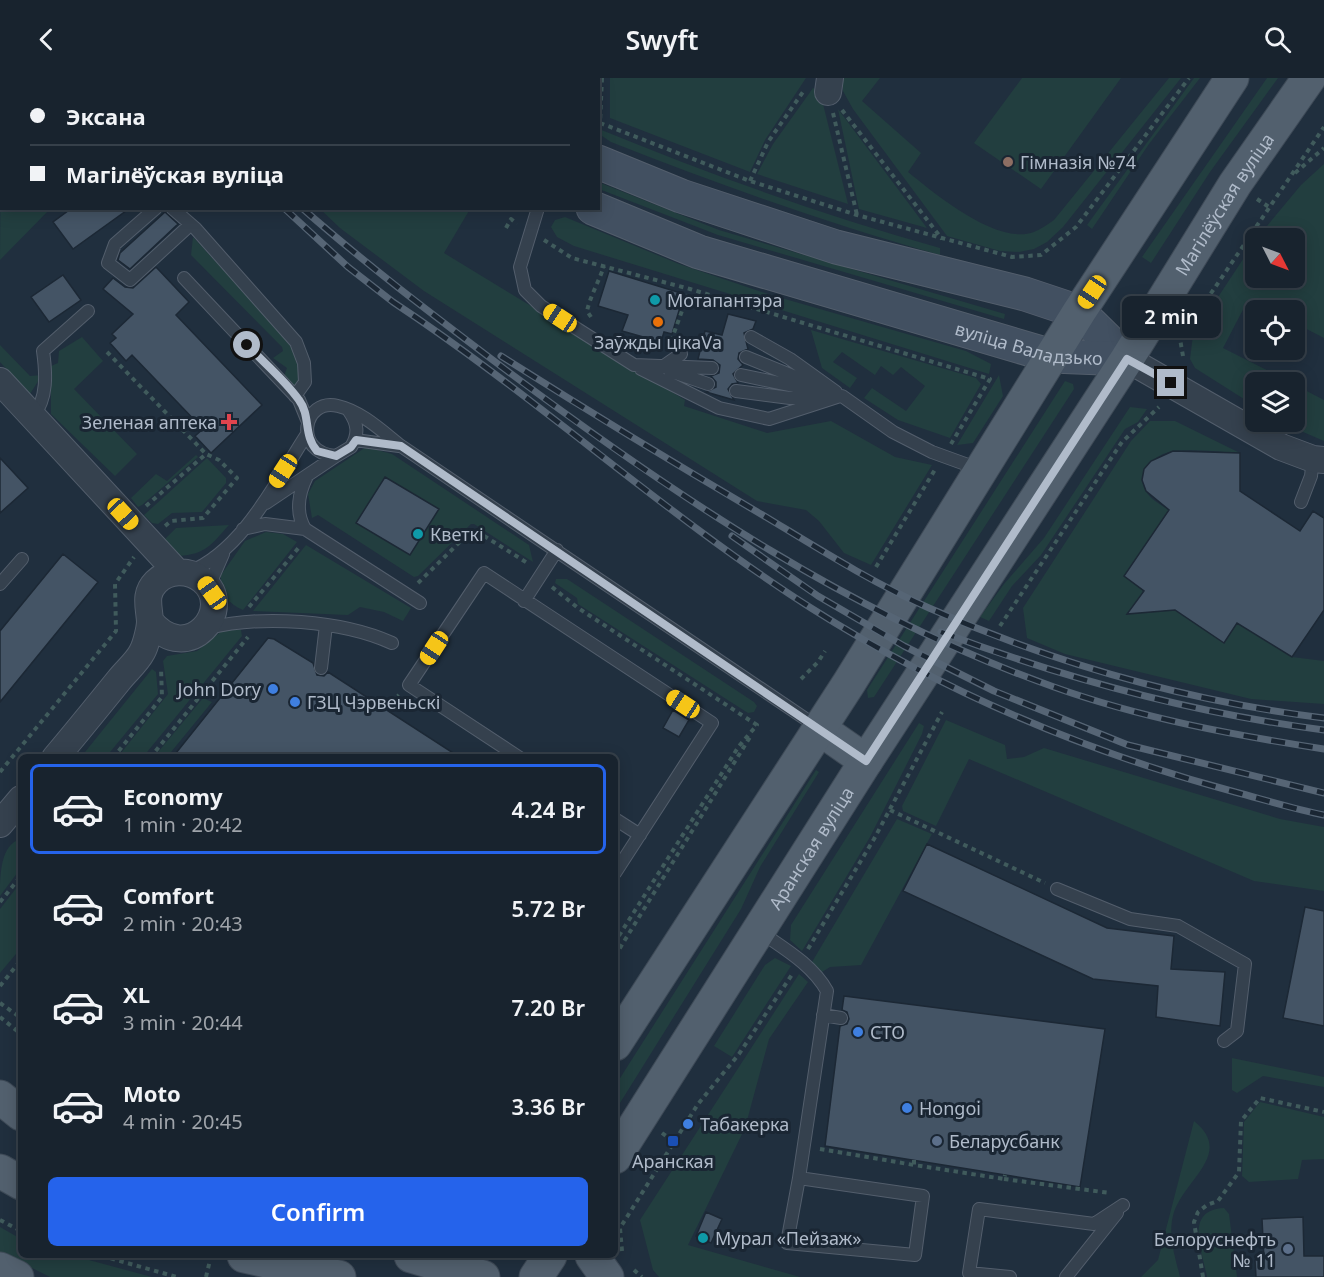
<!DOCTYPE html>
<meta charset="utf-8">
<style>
:root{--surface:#18232e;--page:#252f3a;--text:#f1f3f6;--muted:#9fa4aa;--line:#36404a;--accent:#2563eb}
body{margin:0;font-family:"Noto Sans",sans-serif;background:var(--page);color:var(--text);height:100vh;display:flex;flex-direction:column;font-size:22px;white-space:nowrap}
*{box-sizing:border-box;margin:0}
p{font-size:20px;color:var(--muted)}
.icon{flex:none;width:33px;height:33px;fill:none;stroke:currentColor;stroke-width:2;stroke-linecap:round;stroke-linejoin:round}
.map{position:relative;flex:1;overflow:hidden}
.panel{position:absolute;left:18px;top:676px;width:600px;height:504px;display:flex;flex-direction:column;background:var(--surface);border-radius:9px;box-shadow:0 3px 15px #0003,0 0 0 2px var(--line)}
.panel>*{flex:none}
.guide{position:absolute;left:0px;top:0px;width:600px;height:132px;box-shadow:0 3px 15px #0003,0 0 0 2px var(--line);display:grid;align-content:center;height:132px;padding:0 30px;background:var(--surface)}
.needle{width:39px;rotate:132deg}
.buttons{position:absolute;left:1245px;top:150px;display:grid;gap:12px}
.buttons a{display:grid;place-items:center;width:60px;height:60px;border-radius:9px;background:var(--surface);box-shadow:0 3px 15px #0003,0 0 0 2px var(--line);font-size:30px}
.end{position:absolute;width:27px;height:27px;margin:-14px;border:8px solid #b0bbca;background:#111;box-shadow:0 0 0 3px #111}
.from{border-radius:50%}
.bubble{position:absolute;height:42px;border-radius:9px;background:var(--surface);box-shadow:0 3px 15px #0003,0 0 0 2px var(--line);font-size:20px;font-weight:600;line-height:42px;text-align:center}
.car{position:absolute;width:18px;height:36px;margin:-18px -9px;border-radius:8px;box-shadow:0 0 4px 2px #0007;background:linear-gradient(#f5c518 24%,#345 0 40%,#f5c518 0 76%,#345 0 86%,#f5c518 0)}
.guide b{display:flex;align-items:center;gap:21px;height:57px;font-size:22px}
.guide b+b{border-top:2px solid var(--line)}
.guide i{width:15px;height:15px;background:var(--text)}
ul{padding:10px 0 0;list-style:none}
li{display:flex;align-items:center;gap:18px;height:90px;margin:0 12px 9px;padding:0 18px;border:3px solid transparent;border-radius:9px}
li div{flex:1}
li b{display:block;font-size:22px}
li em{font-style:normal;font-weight:600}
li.selected{border-color:var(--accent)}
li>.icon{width:54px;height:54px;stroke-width:1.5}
.primary-button{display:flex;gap:12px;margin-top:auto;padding:12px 30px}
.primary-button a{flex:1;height:69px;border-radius:9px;background:var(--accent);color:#fff;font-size:24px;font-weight:600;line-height:69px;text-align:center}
header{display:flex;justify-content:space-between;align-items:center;height:78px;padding:0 30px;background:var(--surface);font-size:27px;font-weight:600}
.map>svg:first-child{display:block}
.green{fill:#223e3f}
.building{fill:#445465;stroke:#1c2835;stroke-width:1.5}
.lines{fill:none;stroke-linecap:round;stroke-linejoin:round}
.service-casing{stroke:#535e6c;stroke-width:14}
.minor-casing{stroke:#535e6c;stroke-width:28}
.secondary-casing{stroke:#535e6c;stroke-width:35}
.primary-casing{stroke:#3e4a57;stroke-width:35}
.path{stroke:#405b5c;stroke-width:4;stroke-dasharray:4.5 4.5;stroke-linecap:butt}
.service{stroke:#35414e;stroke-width:12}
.minor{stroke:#35414e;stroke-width:26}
.secondary{stroke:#425061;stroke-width:33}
.primary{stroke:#52606e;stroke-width:33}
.rail-casing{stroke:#566575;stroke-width:7}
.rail{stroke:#1a2633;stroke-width:4.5;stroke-dasharray:14;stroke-linecap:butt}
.route{stroke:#b0bbca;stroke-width:8}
.education-dot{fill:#8d6e63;stroke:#1a2633;stroke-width:2}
.culture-dot{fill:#0f9aa8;stroke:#1a2633;stroke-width:2}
.food-dot{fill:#e8710a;stroke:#1a2633;stroke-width:2}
.health-dot{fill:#e0444e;stroke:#1a2633;stroke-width:2}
.shop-dot{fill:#3f7fe0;stroke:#1a2633;stroke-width:2}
.transit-dot{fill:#1a4fb4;stroke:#1a2633;stroke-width:2}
.service-dot{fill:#5c6f8a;stroke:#1a2633;stroke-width:2}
.labels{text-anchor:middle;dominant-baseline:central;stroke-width:6;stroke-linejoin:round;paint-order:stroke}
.poi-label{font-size:18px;fill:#b0bbca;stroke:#1a2633;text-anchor:start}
.street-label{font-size:18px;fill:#b0bbca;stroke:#1a2633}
</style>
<header><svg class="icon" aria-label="back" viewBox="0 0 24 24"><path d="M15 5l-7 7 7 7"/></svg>Swyft<svg class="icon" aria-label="search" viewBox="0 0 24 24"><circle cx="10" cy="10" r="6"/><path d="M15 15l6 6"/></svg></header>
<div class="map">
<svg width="1324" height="1199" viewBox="0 0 1324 1199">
<rect width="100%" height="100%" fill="#202f3e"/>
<path class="green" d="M610,0H806L765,62L750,94L610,40Z
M843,0H880L862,23L921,75L908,94C934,115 997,168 1034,154C1041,151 1048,146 1054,142L1169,0H1181L1063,149L1047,164L1034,171L1019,174L1000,173L947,158L853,31L843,13Z
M1022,0H1121L1041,111L974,65Z
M1194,0H1200L1149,66L1092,151L1087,147Z
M1267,0H1278L1210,94L1151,185L1142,179Z
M813,10L820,14L848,126L757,96L773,66Z
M838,31L927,150L859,131Z
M599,51C711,97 823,137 940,170V177C826,145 720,107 611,64L602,58Z
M1,52L2,130L50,131L0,182Z
M1324,86V260L1295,245L1294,232H1270L1248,222L1223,270L1290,304H1256L1255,328L1195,290L1190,281L1193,257L1255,163L1256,200H1294V160H1257L1301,107Z
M598,104L719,152L1005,236L1004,241L718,157L599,111Z
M320,131H470L444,175L685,322L684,328L767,355L831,343L895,379L932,387L871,487L844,475L819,443L806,432L757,423L424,213L340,150Z
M565,139L679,186L771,217L966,273L991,286L989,296L574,168L557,159L551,149L555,142Z
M193,159L289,263L299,286L298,302L294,309L284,298L287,290L273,280L283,273L282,269L191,177Z
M811,252L976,300L981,306L950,360L898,342L864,320L872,310L906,333L925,308L901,289L893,297L881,288L875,297L842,274L833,284L857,300L850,310L822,290Z
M82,259L103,283L74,311L137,376L115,398L51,336V288L58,285L59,273Z
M0,267L30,298L42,297L30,316L0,284Z
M999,297L1003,318L973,365L957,367Z
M1065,303L1073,306L1074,311L874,619L868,620L867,612Z
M1295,307L1324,322V363L1280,344H1294Z
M1130,329L1147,331L1138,344L1125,351L1041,477L1012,508L989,543L980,539L1004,506L1044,460Z
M1150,343H1175L1240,375C1219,374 1196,371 1174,373C1154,376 1133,394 1147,415C1152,422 1161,427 1169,432L1124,498L1142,512L1145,523L1135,525L1132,533L1136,535L1161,533L1162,524L1224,565L1237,545L1292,579L1324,583V626L1251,621L1065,576L1027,560L1023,530L1131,363Z
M366,369L392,376L529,467L533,484L474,446H471L418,498L414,499L318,437L312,440L308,416L315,403Z
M196,377L198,379L142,427L138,429L131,420L156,396L167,403Z
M207,380L226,400V405L202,434L172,435L158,446L152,445L144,437Z
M229,447C211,467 206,476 179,478L162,464L176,450Z
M266,454L283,456L297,464L243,532C227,525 220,515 221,497L245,463Z
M306,467L411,530L403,543L384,534L360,529L348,537L253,533Z
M556,501H567L754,624L757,628L754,634L748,635L578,526L577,520L555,505Z
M223,552H241L242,558L143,679L117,680L168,616L163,583L167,578L197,573Z
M152,591L156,594L158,616L106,679H81Z
M203,620L212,624L167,679H154Z
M946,642L1005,667L1007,681L1024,679L1044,670L1280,741L1324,749V813L1254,803L969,681L936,748L903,733L902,728Z
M919,645L924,648L922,656L870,759L802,873L790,862L791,847Z
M816,692L819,694L760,789L741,831L615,1033V1008Z
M897,741L932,756L861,887L830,889L822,894L812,884Z
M21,761V790L0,818C0,798 0,766 21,761Z
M21,804V870L0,895V831Z
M775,880L791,888L732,979L714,968L765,887Z
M799,896L808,904L769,961L745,1050L688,1167L800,1199H659L653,1192L640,1142Z
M1232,980L1324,999V1009L1263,998L1237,1015L1232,1012Z
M1260,1024L1324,1039V1081L1302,1082L1298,1101L1249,1104L1242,1098L1244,1044Z
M1194,1043C1234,1075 1186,1100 1174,1134C1167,1156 1175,1178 1180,1199H1141L1158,1182Z
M1224,1130L1229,1136L1237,1199H1207C1202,1172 1184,1132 1224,1130Z
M0,1149L21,1161V1178H74L152,1199H50L0,1174Z"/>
<path class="building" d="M72,130H130L73,171L53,144Z
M165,134L178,146L130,191L118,182L120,175Z
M156,189L189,224L176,237L262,327L211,375L195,358L203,351L132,277L126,283L110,265L116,260L112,256L133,236L103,211L113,200L125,209L133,210Z
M609,193L684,216L672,256L664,254L661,264L622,253L628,237L598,228Z
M63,197L81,222L49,244L31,219Z
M728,236L756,243L753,251L744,255L748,271L739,275L738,281L743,287L733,296L738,305L732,306L728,311L734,322L706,314L716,309V304L711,298L719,295L720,287L713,282L698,281L705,253L722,257Z
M1173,373L1240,375V413L1300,453L1313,433L1324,440V532L1292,579L1237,545L1224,565L1175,532L1127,536L1144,513L1124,498L1169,432L1146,413L1142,402L1144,391L1151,383Z
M0,380L28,410L0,435Z
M385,399L439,431L410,477L356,445Z
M63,476L98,504L0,624V553Z
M268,560L274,561L313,585L317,597L324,598L328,594L461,680H172Z
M673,632L689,642L679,659L663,650Z
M927,766L1107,850L1174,858L1171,891L1225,894L1220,948L1156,939L1158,908L1093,901L903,813Z
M1305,829L1324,833V948L1283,940Z
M844,918L1105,951L1080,1109L825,1068L840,948L847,946L849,941L847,934L842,932Z
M706,1134L722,1141L711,1165L696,1158Z
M1303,1139L1304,1178H1324V1199H1256L1255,1182L1264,1181L1262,1141Z"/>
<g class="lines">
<defs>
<path id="service" d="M12,2L14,0
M156,130L115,166L108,185L130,202L190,147
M172,130L195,150L296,264L304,285L305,304L295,318
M538,130L520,189L525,212L541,228L634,287L712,290
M184,200L299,322L308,344
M751,259L790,281L836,314
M746,279L813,306
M661,290L681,276
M641,291L719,330L769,341L840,318
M670,293L708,306
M741,297L842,318L893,354L932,374L979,391
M736,313L790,320L822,319
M349,333C358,346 359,356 351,369L336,378C292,375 303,319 338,328C361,333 383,354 401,368L819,650
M33,338C48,321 46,294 43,273L88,233
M355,362L399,368
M1301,424L1311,398L1313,381
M266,425L336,378
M243,451L265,446L305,451L420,525
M305,451C295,434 299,414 307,398
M189,494C243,473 277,402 307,356
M0,506L22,481
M212,513L213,499L223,476
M524,523L557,472
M208,550C262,537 341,542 392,565
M321,590L326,547
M520,680L409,607L484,495L712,645L615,795
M615,741L640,757
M1057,811L1130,841L1178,848L1245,886L1237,953L1224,963
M759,853C783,870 812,886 827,913L799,1100L923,1118L915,1177L787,1165L799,1100
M823,937L841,940
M1010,1199L969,1195L979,1131L1094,1146L1123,1127
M1066,1199L1117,1135"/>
<path id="minor" d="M562,2V0
M828,14L830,0
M1127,281L1281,369L1313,381L1324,382
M0,303L177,494
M55,680C77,654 98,628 119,602C126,593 137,584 142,574C146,567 150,550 150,543C149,528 144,516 156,504C168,492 188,491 202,502C237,530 188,590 150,543
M0,746L21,721"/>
<g id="secondary">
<path d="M360,0L363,2"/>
<path d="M437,0L439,2"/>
<path d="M598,84L681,118L836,169L1025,216L1079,234L1127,281"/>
<path id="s1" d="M593,130L699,174L1052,278L1127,281"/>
</g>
<g id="primary">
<path d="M820,651L866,683"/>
<path d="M615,966L849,605L1079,234L1232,0"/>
<path d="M0,1019L21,1036"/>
<path id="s2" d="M615,1079L866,683L1127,281L1235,106L1309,0"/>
<path d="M0,1093L21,1105"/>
<path d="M244,1178L339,1199"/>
<path d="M411,1178L483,1199"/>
<path d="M592,1178L607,1199"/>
<path d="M0,1191L17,1199"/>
<path d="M536,1199L550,1178"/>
</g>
</defs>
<use href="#service" class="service-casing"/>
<use href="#minor" class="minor-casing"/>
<use href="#secondary" class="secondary-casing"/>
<use href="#primary" class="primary-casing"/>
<path class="path" d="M486,0L489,2
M602,0L600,45L750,103L857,137L1012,179L1041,177L1076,149L1189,0
M534,2V0
M842,32L942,161
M833,35L857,137
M1295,95L1324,70
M750,103L768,64L805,11
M1257,121L1269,129
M506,150L511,141L517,146
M544,162L572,180L690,211L990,301L951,366
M591,239L587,233C590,219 599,203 604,188
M671,263L690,211
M107,274L206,376
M1183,278L1180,261L1324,49
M146,428L206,376L219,382L237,400L203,440L171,443L165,448
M876,489L936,390
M418,505L473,451L529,486
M552,509L578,530L757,647L739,668L615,864
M249,529L301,467
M1000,548L1122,364L1159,329
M801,601L818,584L825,573
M385,631L399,617
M113,680L162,619L161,590
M150,680L248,559
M0,694L116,553L115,506L134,479
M890,732L1045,805
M0,824L21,798
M808,871L874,761L942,634
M615,878L750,659
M0,908L21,882
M0,925L21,940
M0,939L21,956
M662,1055L673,1063
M820,1071L914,1087
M914,1082V1087L1004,1101L1005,1097
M1004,1101L1110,1115
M0,1142L21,1153
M622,1173L620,1150L698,1026L739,976L793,895
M102,1178L177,1199
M634,1192L642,1199
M206,1199L211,1178
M1203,1199L1194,1144L1198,1134L1207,1127L1218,1123L1239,1094L1241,1043L1260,1020L1324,1034"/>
<use href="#service" class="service"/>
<use href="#minor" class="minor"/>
<use href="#secondary" class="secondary"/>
<use href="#primary" class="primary"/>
<defs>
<path id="rail" d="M158,0L159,2
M174,0L176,2
M284,130L348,189L393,224C537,319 665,437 811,530C942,613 1086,674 1235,714C1265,722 1294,731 1324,737
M302,130C369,189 440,242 510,295C678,420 856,539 1054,609C1141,640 1233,657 1324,671
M501,278C588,333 677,387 766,439C819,471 873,505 929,530C1055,586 1187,623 1324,640
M732,458L818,518L904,568L994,613L1128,667L1324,715
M941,554C1066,601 1192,635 1324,652"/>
</defs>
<use href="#rail" class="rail-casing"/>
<use href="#rail" class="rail"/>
</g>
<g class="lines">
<path class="route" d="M247,267C264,285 285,302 299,322C311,338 303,357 317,373L336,378L351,369L356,362L401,368L866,683L1127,281L1171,305"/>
</g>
<circle class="education-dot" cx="1008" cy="84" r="6"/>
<g class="culture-dot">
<circle cx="655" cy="222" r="6"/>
<circle cx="418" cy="456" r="6"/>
<circle cx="703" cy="1160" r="6"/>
</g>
<circle class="food-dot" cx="658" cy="244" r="6"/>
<path class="health-dot" d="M226 335h6v6h6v6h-6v6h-6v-6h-6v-6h6z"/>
<g class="shop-dot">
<circle cx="273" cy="611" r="6"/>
<circle cx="295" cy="624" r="6"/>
<circle cx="858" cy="954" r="6"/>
<circle cx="907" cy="1030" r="6"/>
<circle cx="688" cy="1046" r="6"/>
</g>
<rect class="transit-dot" x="667" y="1057" width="12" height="12" rx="3"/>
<g class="service-dot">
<circle cx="937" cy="1063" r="6"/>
<circle cx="1288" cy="1171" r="6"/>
</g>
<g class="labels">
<g class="poi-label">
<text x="1020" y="84">Гімназія №74</text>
<text x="667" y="222">Мотапантэра</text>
<text x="658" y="264" text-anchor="middle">Заўжды цікаVа</text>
<text x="217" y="344" text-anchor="end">Зеленая аптека</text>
<text x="430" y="456">Кветкі</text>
<text x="261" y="611" text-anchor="end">John Dory</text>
<text x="307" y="624">ГЗЦ Чэрвеньскі</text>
<text x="870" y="954">СТО</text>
<text x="919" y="1030">Hongoi</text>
<text x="700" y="1046">Табакерка</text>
<text x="949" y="1063">Беларусбанк</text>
<text x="673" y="1083" text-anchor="middle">Аранская</text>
<text x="715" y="1160">Мурал «Пейзаж»</text>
<text x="1276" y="1161" text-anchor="end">Белоруснефть<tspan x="1276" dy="21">№ 11</tspan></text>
</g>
<g class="street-label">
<text stroke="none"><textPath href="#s2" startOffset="1131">Магілёўская вуліца</textPath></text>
<text stroke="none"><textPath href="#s1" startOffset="458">вуліца Валадзько</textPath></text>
<text stroke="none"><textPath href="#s2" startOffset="366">Аранская вуліца</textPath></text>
</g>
</g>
</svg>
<div class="buttons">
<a><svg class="needle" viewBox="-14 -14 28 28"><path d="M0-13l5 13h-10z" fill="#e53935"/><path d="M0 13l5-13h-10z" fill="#9fa4aa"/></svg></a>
<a><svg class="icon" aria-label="locate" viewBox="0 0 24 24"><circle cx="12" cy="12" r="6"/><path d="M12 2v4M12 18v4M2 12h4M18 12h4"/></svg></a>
<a><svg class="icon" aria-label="layers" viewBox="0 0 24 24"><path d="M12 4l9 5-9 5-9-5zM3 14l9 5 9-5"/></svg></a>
</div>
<i class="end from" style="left:247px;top:267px"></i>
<i class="end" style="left:1171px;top:305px"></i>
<div class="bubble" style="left:1122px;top:218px;width:99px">2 min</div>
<i class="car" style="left:1092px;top:214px;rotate:214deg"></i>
<i class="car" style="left:560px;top:240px;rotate:303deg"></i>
<i class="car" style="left:283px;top:393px;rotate:213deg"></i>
<i class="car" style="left:123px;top:436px;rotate:137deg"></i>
<i class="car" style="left:212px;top:515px;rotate:325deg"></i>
<i class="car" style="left:434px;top:570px;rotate:213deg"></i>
<i class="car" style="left:683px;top:626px;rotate:303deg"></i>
<div class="guide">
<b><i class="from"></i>Эксана</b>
<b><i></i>Магілёўская вуліца</b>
</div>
<section class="panel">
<ul>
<li class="selected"><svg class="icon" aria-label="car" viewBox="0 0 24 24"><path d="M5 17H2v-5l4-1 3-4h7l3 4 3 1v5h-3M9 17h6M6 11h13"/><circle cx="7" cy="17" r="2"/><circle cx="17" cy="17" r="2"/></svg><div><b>Economy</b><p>1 min · 20:42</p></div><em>4.24 Br</em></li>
<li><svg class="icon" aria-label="car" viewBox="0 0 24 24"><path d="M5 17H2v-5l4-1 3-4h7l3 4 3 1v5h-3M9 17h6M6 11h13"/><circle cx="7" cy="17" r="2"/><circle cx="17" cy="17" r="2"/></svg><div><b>Comfort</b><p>2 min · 20:43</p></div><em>5.72 Br</em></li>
<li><svg class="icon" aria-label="car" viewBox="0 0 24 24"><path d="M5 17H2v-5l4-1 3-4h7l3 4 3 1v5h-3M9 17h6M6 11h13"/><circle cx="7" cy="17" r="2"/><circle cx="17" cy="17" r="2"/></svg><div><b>XL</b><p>3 min · 20:44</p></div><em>7.20 Br</em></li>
<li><svg class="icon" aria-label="car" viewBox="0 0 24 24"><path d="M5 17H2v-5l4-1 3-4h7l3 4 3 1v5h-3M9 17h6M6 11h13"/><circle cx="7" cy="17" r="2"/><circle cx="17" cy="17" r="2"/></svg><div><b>Moto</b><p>4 min · 20:45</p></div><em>3.36 Br</em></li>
</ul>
<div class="primary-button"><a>Confirm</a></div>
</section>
</div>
